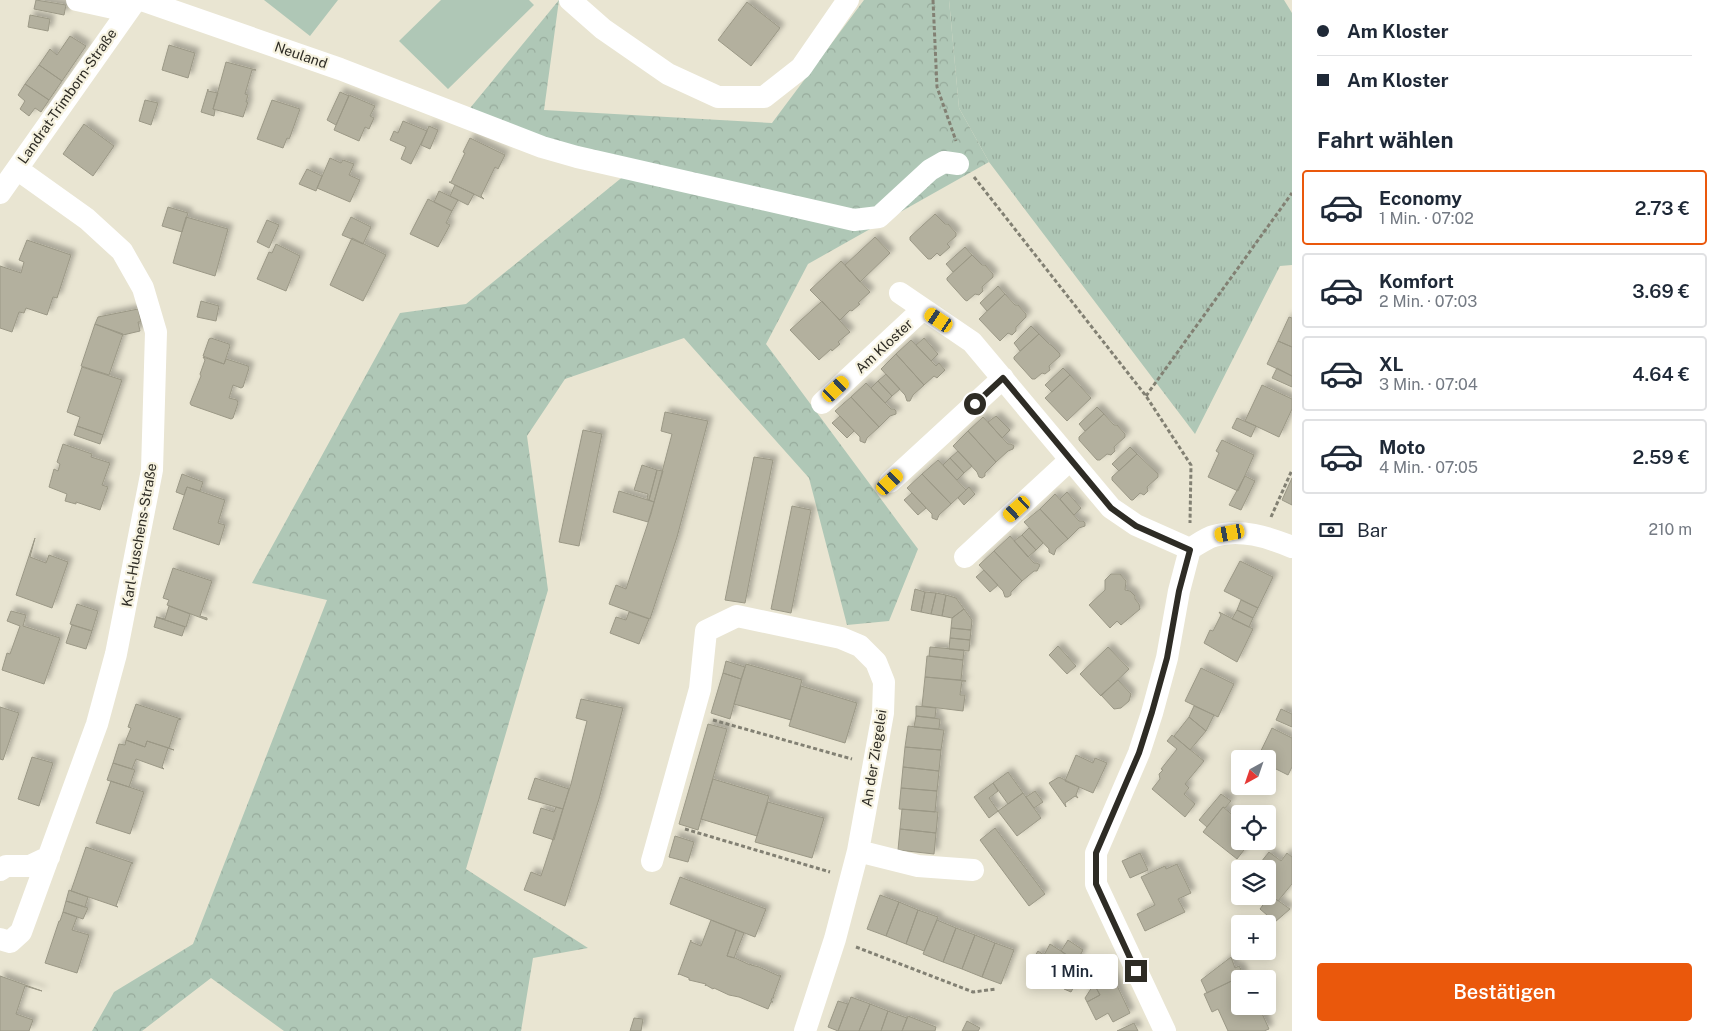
<!DOCTYPE html>
<html lang="de">
<meta charset="utf-8">
<style>
:root{--surface:#fff;--page:#f2f2f3;--text:#1f2937;--muted:#747a83;--line:#e0e1e3;--accent:#ea580c}
body{margin:0;font-family:"Public Sans",sans-serif;background:var(--page);color:var(--text);height:100vh;display:flex;flex-direction:column;font-size:19px;white-space:nowrap}
*{box-sizing:border-box;margin:0}
p{font-size:16px;color:var(--muted)}
.icon{flex:none;width:28px;height:28px;fill:none;stroke:currentColor;stroke-width:2;stroke-linecap:round;stroke-linejoin:round}
.map{position:relative;flex:1;overflow:hidden}
.side{display:flex;flex-direction:column;background:var(--surface);width:425px}
.side>*{flex:none}
.banner{display:grid;align-content:center;height:110px;padding:0 25px;background:var(--surface)}
.needle{width:32px;rotate:220deg}
.tools{position:absolute;left:1231px;top:750px;display:grid;gap:10px}
.tools a{display:grid;place-items:center;width:45px;height:45px;border-radius:5px;background:var(--surface);box-shadow:0 2px 12px #0003;font-size:25px}
.end{position:absolute;width:22px;height:22px;margin:-11px;border:6px solid #2e2c25;background:#fff;box-shadow:0 0 0 2px #fff}
.from{border-radius:50%}
.bubble{position:absolute;height:35px;border-radius:5px;background:var(--surface);box-shadow:0 2px 12px #0003;font-size:16px;font-weight:600;line-height:35px;text-align:center}
.car{position:absolute;width:15px;height:30px;margin:-15px -8px;border-radius:6px;box-shadow:0 0 4px 1px #0007;background:linear-gradient(#f5c518 24%,#345 0 40%,#f5c518 0 76%,#345 0 86%,#f5c518 0)}
.banner b{display:flex;align-items:center;gap:18px;height:48px;font-size:19px}
.banner b+b{border-top:1px solid var(--line)}
.banner i{width:12px;height:12px;background:var(--text)}
ul{padding:0;list-style:none}
li{display:flex;align-items:center;gap:15px;height:75px;margin:0 10px 8px;padding:0 15px;border:2px solid var(--line);border-radius:5px}
li div{flex:1}
li b{display:block;font-size:19px}
li em{font-style:normal;font-weight:600}
li.current{border-color:var(--accent)}
li>.icon{width:45px;height:45px;stroke-width:1.5}
h2{padding:0 25px;font-size:22px;line-height:60px}
.pay{display:flex;align-items:center;gap:12px;height:55px;padding:0 25px;font-size:19px}
.pay p{margin-inline-start:auto}
.primary-button{display:flex;gap:10px;margin-top:auto;padding:10px 25px}
.primary-button a{flex:1;height:58px;border-radius:5px;background:var(--accent);color:#fff;font-size:20px;font-weight:600;line-height:58px;text-align:center}
main{display:flex;flex:1;min-height:0}
.map>svg:first-child{display:block}
.grass{fill:url(#grass-tufts)}
.forest{fill:url(#forest-crowns)}
.garden{fill:#afc7b6}
.building{fill:#b3b09e;stroke:#9b9886;filter:url(#shadow)}
.lines{fill:none;stroke-linecap:round;stroke-linejoin:round}
.path{stroke:#828073;stroke-width:3;stroke-dasharray:4 2.5;stroke-linecap:butt}
.minor{stroke:#fff;stroke-width:22}
.route{stroke:#2e2c25;stroke-width:6}
.labels{text-anchor:middle;dominant-baseline:central;stroke-width:4.5;stroke-linejoin:round;paint-order:stroke}
.street-label{font-size:14px;fill:#2e2c25;stroke:#f6f2df}
</style>
<main>
<div class="map">
<svg width="1292" height="1031" viewBox="0 0 1292 1031">
<defs>
<pattern id="grass-tufts" width="24" height="20" patternUnits="userSpaceOnUse" patternTransform="scale(1.25)"><rect width="24" height="20" fill="#afc7b6"/><path d="M3 7l-1-3M5 7V3M7 7l1-3M15 17l-1-3M17 17v-4M19 17l1-3" fill="none" stroke="#97ab9c"/></pattern>
<pattern id="forest-crowns" width="20" height="18" patternUnits="userSpaceOnUse" patternTransform="scale(1.25)"><rect width="20" height="18" fill="#afc7b6"/><path d="M2 6a3 3 0 1 1 6 0M12 15a3 3 0 1 1 6 0" fill="none" stroke="#97ab9c"/></pattern>
<filter id="shadow"><feDropShadow dx="4.5" dy="-4.5" stdDeviation="2.5" flood-color="#0004"/></filter>
</defs>
<rect width="100%" height="100%" fill="#e9e5d2"/>
<path class="grass" d="M949,0H1284L1292,13V265L1280,266L1195,434L989,162L959,108Z"/>
<path class="forest" d="M559,0L544,110L772,123L864,0H949L959,108L989,162L808,264L766,344L918,549L889,621L847,625L809,478L684,338L565,379L527,436L548,590L466,869L588,948L533,958L521,1031H284L211,978L142,1031H92L114,992L193,944L327,600L252,583L400,313L466,304L625,175L466,113Z"/>
<path class="garden" d="M264,0H338L310,36Z
M441,0H529L534,5L448,89L399,41Z"/>
<path class="building" d="M36,0L66,5L64,15L34,9Z
M747,2L780,28L751,66L718,40Z
M30,15L50,19L48,31L28,27Z
M70,36L86,46L62,81L39,65L50,49L57,55Z
M169,45L195,53L188,78L162,70Z
M226,62L256,70H252L245,94L248,95L246,102H248L243,117L213,109Z
M39,65L62,81L49,100L25,84Z
M25,84L49,100L41,112L35,108L29,116L20,109L25,101L18,95Z
M208,89V91L218,93L213,109L215,110L214,116L201,112Z
M340,92L349,96L336,125L327,120Z
M349,95L375,106L370,116L374,118L369,129L365,127L359,141L334,130Z
M145,100L158,103L151,125L139,121Z
M272,100L300,109L290,137L289,139L287,138L283,148L257,139Z
M403,121L427,131L411,164L401,159L406,147L390,140L394,131L398,133Z
M84,124L114,146L93,176L63,154Z
M429,126L438,130L430,149L421,145Z
M470,138L505,155L498,169L495,167L481,196L484,199L449,182H451L465,153L463,152Z
M330,158L341,163L343,160L354,164L349,175L360,180L350,202L317,188Z
M307,169L322,176L316,191L299,184Z
M455,185L474,194L468,205L450,196Z
M439,191L458,200L452,211L434,202Z
M428,199L452,211L446,223L450,225L438,247L410,234Z
M168,207L188,213L182,232L162,226Z
M935,214L945,224H948L956,233V236L947,244L950,247L940,256L937,253L931,259H928L910,240V237Z
M186,217L228,229L215,276L173,263Z
M351,217L371,227L363,244L342,235Z
M267,220L279,225L269,248L257,242Z
M875,237L890,253L860,282L845,265Z
M352,238L386,255L363,301L330,285Z
M27,240L71,255L57,298L53,297L47,315L26,308L24,313L19,312L12,332L0,328V266L21,273L24,262L19,260Z
M276,244L300,256L286,291L257,279L269,252L272,253Z
M965,247L972,255L953,272L946,264Z
M972,255L982,265H985L993,274V277L982,287L983,291L979,295L975,294L967,301L965,300L947,280V278Z
M841,261L870,292L858,303L860,304L852,311L850,310L840,320L810,290Z
M998,286L1005,294L987,311L980,303Z
M1005,294L1015,305H1018L1026,314V317L1016,327V331L1012,335L1008,333L1000,341L979,319Z
M201,301L219,306L216,321L197,317Z
M822,301L850,332L838,342L840,344L832,351L831,349L819,360L790,330Z
M138,309L141,322H138L140,331L123,335L95,324L98,317Z
M1289,317L1292,318V347L1278,341Z
M95,324L123,334L109,375L81,366Z
M1031,326L1039,334L1020,351L1014,343Z
M1039,334L1049,344L1051,345L1060,354V356L1049,366L1050,370L1045,374L1042,373L1035,379H1032L1014,359V357Z
M211,338L229,344L230,346L224,364L203,356L209,339Z
M924,338L938,354L931,361L916,345Z
M911,340L936,366L939,363L945,370L937,378L934,376L924,385L896,354Z
M1278,341L1292,347V376L1267,364Z
M896,354L924,385L913,395L910,401H907L905,395L881,369Z
M203,357L224,364L226,359L248,366L249,368L243,387L241,388L233,385L229,398L237,400L238,403L233,418L231,419L191,405L190,403L201,376L200,374L205,360Z
M82,367L122,380L103,435L77,426L80,417L67,412Z
M1063,368L1070,375L1052,392L1045,385Z
M1277,368L1292,376V387L1272,378Z
M886,374L900,389L892,396L878,381Z
M1070,375L1091,398L1067,421L1045,398Z
M878,381L892,396L885,403L871,388Z
M866,383L891,409H894L896,411V414L890,416L879,427L851,397Z
M1262,385L1292,399V409L1279,437L1245,421Z
M851,397L879,427L867,438L865,443L860,441V437L835,411Z
M1097,407L1104,414L1085,431L1079,424Z
M665,412L708,421L677,537L650,619L609,604L616,585L626,589L651,514L672,434L661,431Z
M1104,414L1114,425H1117L1125,434V437L1114,447L1115,451L1111,455L1107,454L1100,460H1097L1079,440V437Z
M840,416L854,431L847,438L832,423Z
M996,416L1010,430L1002,438L988,422Z
M983,417L1008,444H1011L1014,446L1013,449L1008,451L996,462L968,431Z
M1237,418L1256,426L1251,437L1232,428Z
M77,426L103,435L100,444L74,435Z
M583,430L602,434L579,546L559,542Z
M968,431L996,462L985,473V476L982,478L979,477L977,472L953,446Z
M1222,440L1254,455L1238,491L1208,477L1219,453L1216,451Z
M63,444L92,454L91,457L110,463L102,485L108,487L100,510L76,502V504L65,501L67,494L49,487L54,469L58,471L60,464L57,462Z
M1130,447L1137,454L1119,471L1112,464Z
M958,451L972,466L964,473L950,458Z
M1137,454L1158,474V477L1147,487L1148,491L1144,495L1140,493L1133,500H1131L1112,480V477Z
M754,457L773,460L745,603L725,600Z
M950,458L964,473L957,480L943,465Z
M938,460L966,490L951,504L922,474Z
M642,465L657,470L649,500L647,499L648,494L634,490Z
M657,470L663,471L654,502L649,500Z
M182,474L203,482L200,491L187,487L184,495L176,492Z
M922,474L951,504L939,515L937,520L932,518V514L907,488Z
M1245,476L1255,481L1241,510L1229,505Z
M1292,478V505L1282,500Z
M187,487L225,500L218,523L225,525L219,545L173,529Z
M969,487L975,494L964,505L958,498Z
M619,491L654,502L648,522L613,512Z
M1067,492L1081,508L1074,515L1060,499Z
M912,493L926,508L918,515L904,500Z
M1055,494L1079,521H1083L1085,523V526L1079,528L1068,539L1040,509Z
M792,506L811,510L791,613L771,609Z
M1040,509L1068,539L1056,549L1054,555L1049,552V549L1024,522Z
M1029,528L1043,543L1036,550L1022,535Z
M1022,535L1036,550L1028,557L1014,541Z
M1010,536L1034,563H1037L1040,565L1037,571H1034L1022,581L994,551Z
M35,538L30,557L46,563L49,555L68,562L52,608L16,595Z
M994,551L1022,581L1011,592V595L1008,597H1005L1003,591L979,565Z
M1240,561L1273,577L1258,608L1224,591Z
M173,568L212,581L200,616L207,618V620L167,605L169,600L163,598Z
M984,570L998,585L990,592L976,577Z
M1111,574H1120L1126,581L1125,590L1130,591L1135,596V599L1139,604L1140,609L1121,625L1117,621L1110,628L1089,605L1105,590V580Z
M915,589L925,592L921,612L911,610Z
M925,592L936,593L931,614L921,612Z
M936,593L946,595L942,616L931,614Z
M946,595L956,598L964,609L952,618L942,616Z
M1241,600L1258,608L1253,618L1237,610Z
M77,604L98,611L92,631L70,624Z
M169,606L190,614L186,627L156,617L165,619Z
M964,609L972,620L971,630L951,628L952,618Z
M1237,610L1253,618L1249,627L1232,619Z
M11,611L26,615L23,626L60,638L44,684L2,670L7,653L10,654L20,626L7,621Z
M629,612L649,619L639,644L610,633L616,617L626,620Z
M1219,612L1253,629L1237,662L1204,643L1210,630L1213,631L1221,615Z
M157,617L185,627L182,636L154,627Z
M72,625L92,631L86,649L66,643Z
M951,628L971,630L970,640L950,638Z
M950,638L970,640L969,651L949,649Z
M1058,646L1076,666L1067,674L1049,655Z
M930,647L964,650L963,660L929,656Z
M1108,647L1129,669L1101,696L1080,674Z
M927,656L963,660L961,680L925,677Z
M726,661L745,667L741,679L723,673Z
M746,664L802,680L791,720L734,704Z
M1201,668L1234,684L1218,717L1185,701Z
M723,673L741,679L730,719L711,713Z
M925,677L966,681H962L960,695H965L963,711L922,706Z
M1118,680L1131,694L1129,701L1121,708L1114,709L1101,695Z
M801,686L857,703L845,743L789,726Z
M581,699L623,708L599,799L565,906L524,890L531,872L541,876L571,784L587,721L576,718Z
M136,704L181,719L178,720L169,748L147,741L145,747L126,740L131,728L128,727Z
M916,706L936,708L935,718L916,716Z
M1194,706L1214,715L1206,731L1189,717Z
M0,707L19,713L3,760L0,759Z
M1281,709L1292,714V727L1276,720Z
M916,716L940,719L939,729L914,727Z
M1189,717L1206,731L1190,750L1174,736Z
M708,724L727,729L698,830L679,824Z
M908,726L944,730L941,750L905,747Z
M1272,728L1292,738V767L1288,775L1268,765V759H1257Z
M1172,735L1204,761L1185,784L1189,788L1184,794L1195,804L1185,817L1152,789L1160,779L1159,774L1163,770L1161,769L1177,749L1167,741Z
M126,740L145,747L147,741L174,750L168,748L162,767L164,769L136,759L132,769L113,763L119,744L125,745Z
M905,747L941,750L939,771L903,767Z
M1076,755L1093,763L1095,758L1107,763L1093,793L1065,781Z
M32,757L53,763L39,806L18,799Z
M113,763L135,770L129,787L107,780Z
M903,767L939,771L937,791L901,788Z
M1008,772L1023,793L1008,804L993,783Z
M1059,777L1079,787L1076,795L1078,798L1075,796L1065,803L1066,807L1049,783Z
M535,778L569,789L563,809L528,799Z
M713,779L769,796L757,836L701,819Z
M111,781L144,792L130,834L96,823Z
M993,783L998,791L989,798L998,811L989,818L974,797Z
M901,788L937,791L935,812L899,809Z
M1035,791L1043,802L1034,808L1026,797Z
M1023,793L1041,818L1017,836L998,811Z
M1221,794L1231,801L1225,808L1223,807L1207,827L1199,820Z
M768,802L824,818L812,858L755,842Z
M556,807L563,809L554,840L533,833L541,808L554,812Z
M1223,807L1240,821V841H1251L1237,859L1203,832Z
M902,809L938,812L936,833L900,829Z
M995,828L1045,894L1029,906L980,840Z
M900,829L936,833L934,854L898,850Z
M675,836L694,842L688,862L669,857Z
M86,847L133,863L131,864L116,906L118,907L71,891Z
M1269,852L1281,861L1287,853L1292,857V884L1278,901L1268,892V869H1262L1265,865L1261,862Z
M1140,853L1148,870L1130,878L1122,861Z
M1177,864L1191,893L1178,899L1185,912L1145,931L1137,914L1155,905L1141,877L1165,866L1166,869Z
M680,877L766,909L755,937L670,904Z
M69,890L88,897L85,907L66,901Z
M880,895L899,902L886,936L867,929Z
M1270,895L1290,909L1275,922L1260,909Z
M66,901L88,908L83,919L63,912Z
M899,902L918,910L906,944L886,936Z
M918,910L938,917L924,951L906,944Z
M63,912L77,917L72,930L89,935L77,973L45,963L59,921H60Z
M711,920L736,930L727,956L735,958L750,965L751,964V965L759,967L779,976L781,975L773,997L774,998H772L771,1001L773,1002H771L768,1009L739,997L729,995L714,988L713,989L706,985L705,986L706,984L689,980V978L679,974L678,975L691,940V942L701,946Z
M937,920L956,928L943,962L923,954Z
M956,928L975,935L962,969L943,962Z
M736,930L744,933L734,958L727,956Z
M975,935L995,943L982,977L962,969Z
M1068,940L1083,950L1076,963L1061,951Z
M995,943L1014,950L1001,984L982,977Z
M1050,944L1072,958L1058,982L1035,968L1037,966L1031,962L1038,951L1044,955Z
M1231,957L1235,968L1239,966L1244,975L1207,993L1201,980Z
M1106,964L1112,975L1094,984L1089,974Z
M1075,970L1081,974L1071,992L1064,989Z
M1112,975L1130,1013L1113,1022L1108,1013L1096,1020L1087,1002L1100,995L1094,984Z
M1244,975L1237,980L1240,986V1006H1244L1246,1009L1248,1008L1250,1012L1260,1009L1269,1029L1264,1031H1228L1218,1009L1212,1012L1204,994Z
M0,976L42,991L25,986L16,1014L33,1020L29,1031H0Z
M1094,984L1100,995L1087,1002L1085,998Z
M851,997L870,1004L859,1031H838Z
M838,1001L848,1004L838,1031L828,1027Z
M870,1004L888,1011L881,1031H859Z
M888,1011L907,1018L902,1031H881Z
M908,1016L936,1027L935,1031H902Z
M634,1018L643,1019L641,1031H630Z
M967,1021L980,1028L978,1031H962Z
M1134,1023L1138,1031H1117Z"/>
<g class="lines">
<path class="path" d="M933,0L937,87L956,141
M974,177L1146,396L1191,465L1190,523
M1146,396L1292,193
M1271,517L1292,470
M713,720L852,759
M685,829L830,872
M856,947L973,992L996,989"/>
<path class="minor" d="M77,0L127,11
M142,0L340,69L542,147L577,157L854,220L879,217L930,170L944,162L958,164
M570,0L603,29L668,74L718,97H764L801,68L848,0
M0,193L136,0
M900,293L972,342L1111,508L1136,525L1190,549
M822,403L923,309
M890,482L1003,378
M965,557L1070,460
M858,851L918,866L973,870
M652,861L700,689L706,631L737,616L841,638L860,646L876,662L884,682L883,713L858,851L835,939L805,1031
M0,870L6,866H30L49,857
M0,939L10,942L21,932L97,724L116,654L152,470L156,332L143,288L122,251L87,219L17,169
M1165,1031L1096,884V853L1139,753L1152,713L1167,658L1179,591L1190,549C1197,545 1206,538 1214,536C1240,528 1268,537 1292,547"/>
</g>
<g class="lines">
<path class="route" d="M975,404L1003,378L1111,508L1136,526L1190,550L1179,591L1167,658L1152,712L1139,753L1096,853V884L1136,971"/>
</g>
<g class="labels">
<g class="street-label">
<text transform="translate(301 55) rotate(19)">Neuland</text>
<text transform="translate(67 96) rotate(-55)">Landrat-Trimborn-Straße</text>
<text transform="translate(884 346) rotate(-43)">Am Kloster</text>
<text transform="translate(139 535) rotate(-80)">Karl-Huschens-Straße</text>
<text transform="translate(874 758) rotate(-81)">An der Ziegelei</text>
</g>
</g>
</svg>
<div class="tools">
<a><svg class="needle" viewBox="-14 -14 28 28"><path d="M0-13l5 13h-10z" fill="#e53935"/><path d="M0 13l5-13h-10z" fill="#747a83"/></svg></a>
<a><svg class="icon" aria-label="locate" viewBox="0 0 24 24"><circle cx="12" cy="12" r="6"/><path d="M12 2v4M12 18v4M2 12h4M18 12h4"/></svg></a>
<a><svg class="icon" aria-label="layers" viewBox="0 0 24 24"><path d="M12 4l9 5-9 5-9-5zM3 14l9 5 9-5"/></svg></a>
<a>+</a>
<a>−</a>
</div>
<i class="end from" style="left:975px;top:404px"></i>
<i class="end" style="left:1136px;top:971px"></i>
<div class="bubble" style="left:1026px;top:954px;width:92px">1 Min.</div>
<i class="car" style="left:939px;top:320px;rotate:304deg"></i>
<i class="car" style="left:836px;top:389px;rotate:47deg"></i>
<i class="car" style="left:890px;top:482px;rotate:47deg"></i>
<i class="car" style="left:1017px;top:509px;rotate:228deg"></i>
<i class="car" style="left:1230px;top:533px;rotate:260deg"></i>
</div>
<section class="side">
<div class="banner">
<b><i class="from"></i>Am Kloster</b>
<b><i></i>Am Kloster</b>
</div>
<h2>Fahrt wählen</h2>
<ul>
<li class="current"><svg class="icon" aria-label="car" viewBox="0 0 24 24"><path d="M5 17H2v-5l4-1 3-4h7l3 4 3 1v5h-3M9 17h6M6 11h13"/><circle cx="7" cy="17" r="2"/><circle cx="17" cy="17" r="2"/></svg><div><b>Economy</b><p>1 Min. · 07:02</p></div><em>2.73 €</em></li>
<li><svg class="icon" aria-label="car" viewBox="0 0 24 24"><path d="M5 17H2v-5l4-1 3-4h7l3 4 3 1v5h-3M9 17h6M6 11h13"/><circle cx="7" cy="17" r="2"/><circle cx="17" cy="17" r="2"/></svg><div><b>Komfort</b><p>2 Min. · 07:03</p></div><em>3.69 €</em></li>
<li><svg class="icon" aria-label="car" viewBox="0 0 24 24"><path d="M5 17H2v-5l4-1 3-4h7l3 4 3 1v5h-3M9 17h6M6 11h13"/><circle cx="7" cy="17" r="2"/><circle cx="17" cy="17" r="2"/></svg><div><b>XL</b><p>3 Min. · 07:04</p></div><em>4.64 €</em></li>
<li><svg class="icon" aria-label="car" viewBox="0 0 24 24"><path d="M5 17H2v-5l4-1 3-4h7l3 4 3 1v5h-3M9 17h6M6 11h13"/><circle cx="7" cy="17" r="2"/><circle cx="17" cy="17" r="2"/></svg><div><b>Moto</b><p>4 Min. · 07:05</p></div><em>2.59 €</em></li>
</ul>
<div class="pay"><svg class="icon" aria-label="cash" viewBox="0 0 24 24"><path d="M3 7h18v10H3z"/><circle cx="12" cy="12" r="2"/></svg>Bar<p>210 m</p></div>
<div class="primary-button"><a>Bestätigen</a></div>
</section>
</main>
